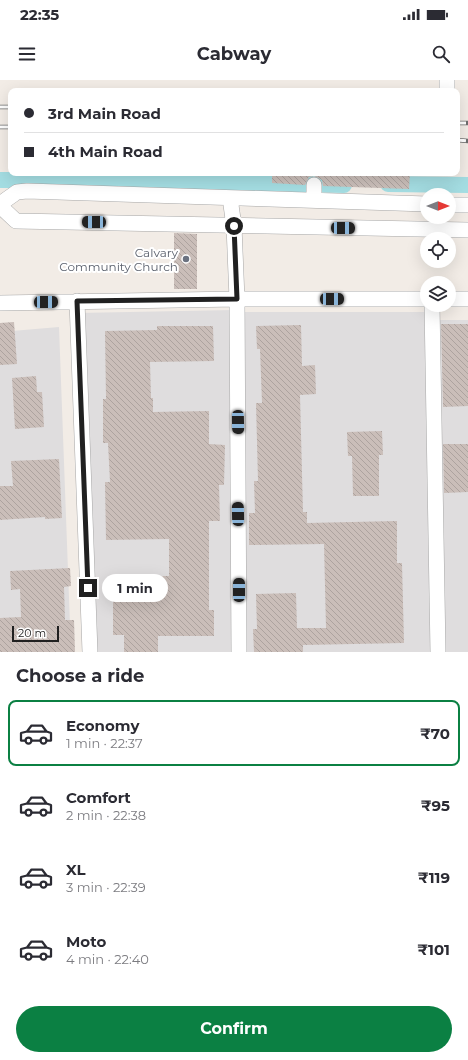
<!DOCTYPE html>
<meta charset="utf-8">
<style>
:root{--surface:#fff;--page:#f7f7f7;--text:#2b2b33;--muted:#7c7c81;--line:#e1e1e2;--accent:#0b8043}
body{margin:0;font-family:Montserrat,sans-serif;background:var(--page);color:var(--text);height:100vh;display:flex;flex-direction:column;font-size:15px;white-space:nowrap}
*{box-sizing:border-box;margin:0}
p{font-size:13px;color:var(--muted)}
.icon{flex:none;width:22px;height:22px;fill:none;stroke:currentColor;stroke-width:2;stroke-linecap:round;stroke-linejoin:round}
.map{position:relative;height:572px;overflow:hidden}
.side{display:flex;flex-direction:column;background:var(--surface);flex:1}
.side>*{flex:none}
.top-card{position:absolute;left:8px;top:8px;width:452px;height:88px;border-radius:8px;box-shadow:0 4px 16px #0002;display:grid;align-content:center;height:88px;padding:0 16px;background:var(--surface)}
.needle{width:26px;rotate:90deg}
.buttons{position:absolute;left:420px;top:108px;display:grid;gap:8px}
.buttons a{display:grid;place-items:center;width:36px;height:36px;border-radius:50%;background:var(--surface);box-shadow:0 4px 16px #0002;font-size:20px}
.scale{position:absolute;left:12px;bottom:10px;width:47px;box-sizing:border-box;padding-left:4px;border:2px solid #202020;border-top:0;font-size:11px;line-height:14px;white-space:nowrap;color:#202020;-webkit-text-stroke:3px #fff;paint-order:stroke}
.end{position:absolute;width:18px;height:18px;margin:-9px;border:5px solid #202020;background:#fff;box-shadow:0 0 0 2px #fff}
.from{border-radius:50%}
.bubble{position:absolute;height:28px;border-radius:14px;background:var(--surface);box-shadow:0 4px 16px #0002;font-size:13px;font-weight:700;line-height:28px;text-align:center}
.car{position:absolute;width:12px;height:24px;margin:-12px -6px;border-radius:5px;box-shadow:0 0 3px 1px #0007;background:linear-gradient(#222 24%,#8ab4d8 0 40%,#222 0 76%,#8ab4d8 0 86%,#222 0)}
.top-card b{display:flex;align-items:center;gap:14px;height:38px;font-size:15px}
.top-card b+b{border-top:1px solid var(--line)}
.top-card i{width:10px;height:10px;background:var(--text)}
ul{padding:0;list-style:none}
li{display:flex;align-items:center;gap:12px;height:66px;margin:0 8px 6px;padding:0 8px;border:2px solid transparent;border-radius:8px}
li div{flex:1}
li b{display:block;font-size:15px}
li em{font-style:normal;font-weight:700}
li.active{border-color:var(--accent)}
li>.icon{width:36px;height:36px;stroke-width:1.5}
h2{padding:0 16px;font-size:18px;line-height:48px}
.primary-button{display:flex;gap:8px;margin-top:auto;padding:8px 16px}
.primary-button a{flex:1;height:46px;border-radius:24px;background:var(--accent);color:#fff;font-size:16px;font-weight:700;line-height:46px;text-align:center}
.status{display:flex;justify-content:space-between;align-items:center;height:28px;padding:0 20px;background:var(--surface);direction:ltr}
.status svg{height:11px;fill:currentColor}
header{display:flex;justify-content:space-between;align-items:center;height:52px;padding:0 16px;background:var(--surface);font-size:18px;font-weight:700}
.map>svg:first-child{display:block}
.residential{fill:#dfddde}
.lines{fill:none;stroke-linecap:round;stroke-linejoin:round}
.canal{stroke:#a4dde2;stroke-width:16}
.building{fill:url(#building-back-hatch)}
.minor-casing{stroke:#a7a7a7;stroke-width:16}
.minor{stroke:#fff;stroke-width:15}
.rail-casing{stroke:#6e6e6e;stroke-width:4.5}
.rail{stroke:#fff;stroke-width:3;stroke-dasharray:9;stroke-linecap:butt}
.route{stroke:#202020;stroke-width:5}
.worship-dot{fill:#6b7280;stroke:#fff;stroke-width:1.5}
.labels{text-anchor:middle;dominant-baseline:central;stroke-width:4;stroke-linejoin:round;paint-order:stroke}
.worship-label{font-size:12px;fill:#5b616d;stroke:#fff;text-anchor:end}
</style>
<div class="status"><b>22:35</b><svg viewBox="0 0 49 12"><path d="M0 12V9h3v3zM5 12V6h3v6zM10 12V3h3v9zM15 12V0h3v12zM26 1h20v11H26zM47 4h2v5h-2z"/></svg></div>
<header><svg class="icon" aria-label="menu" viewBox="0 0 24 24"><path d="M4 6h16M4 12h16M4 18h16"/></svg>Cabway<svg class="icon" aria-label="search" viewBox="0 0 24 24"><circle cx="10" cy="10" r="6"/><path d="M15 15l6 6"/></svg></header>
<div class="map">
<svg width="468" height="572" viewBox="0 0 468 572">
<defs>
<pattern id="building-back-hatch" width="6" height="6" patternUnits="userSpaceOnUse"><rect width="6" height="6" fill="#cabeb9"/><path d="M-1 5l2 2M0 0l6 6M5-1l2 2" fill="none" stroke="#ada39f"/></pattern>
</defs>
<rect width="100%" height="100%" fill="#f2ece6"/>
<path class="residential" d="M234,230L236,572H90L77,233Z
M240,232H428L435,572H243Z
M434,240H468V572H440Z
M59,247L71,572H0V252Z"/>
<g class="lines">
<path class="canal" d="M0,100H121L344,105
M388,104L468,105"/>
</g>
<path class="building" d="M272,93H410L409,109L323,106L322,100L314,96L309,97L305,105L272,103Z
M174,153L197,154V209H174Z
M14,242L17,284L0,285V243Z
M441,244H468V326L443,327Z
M301,245L302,286L315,285L316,314L300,315L303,432H307V443L397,441V483H402L404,563L303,565V572H254L253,549H257L256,514L296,513L297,548H326L324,464L249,465V433H255L254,401H258L256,323H262L260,269H257L256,246Z
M157,246H213L214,281L150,282L151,318H153V332L209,331V364L225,365L224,405H219L220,441H209V530H214V556H158V572H124V555H113V520H109V496H169V459L106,460L105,402H110L108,363H103V319H106L105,251L157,250Z
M36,296L37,312H42L44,347L15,349L12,298Z
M382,351L383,375H379V416H353L352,376H348L347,352Z
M443,364H468V412L444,413Z
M59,379L62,438L45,439V437L0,440V406H13L11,381Z
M70,488L71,506L64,507L65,540H74L75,572H0V538L21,537L20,509L11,510L10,491Z"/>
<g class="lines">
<defs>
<path id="minor" d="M447,0V11
M314,105V115
M230,118L234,146L237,219L239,572
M0,124L17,112L27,111L427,124
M449,125H468
M0,126L16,141L468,150
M449,219H468
M77,221L90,572
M0,223L237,219H427
M432,225L438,572"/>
</defs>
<use href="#minor" class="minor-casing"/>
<use href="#minor" class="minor"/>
<defs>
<path id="rail" d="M0,27H11
M457,43H468
M0,47H11
M457,60L468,61"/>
</defs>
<use href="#rail" class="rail-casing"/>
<use href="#rail" class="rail"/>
</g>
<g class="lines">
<path class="route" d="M88,508L77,221L237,219L234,146"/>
</g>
<circle class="worship-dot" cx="186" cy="179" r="4"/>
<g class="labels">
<g class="worship-label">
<text x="178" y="172">Calvary<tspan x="178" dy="14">Community Church</tspan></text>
</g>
</g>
</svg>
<div class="buttons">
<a><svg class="needle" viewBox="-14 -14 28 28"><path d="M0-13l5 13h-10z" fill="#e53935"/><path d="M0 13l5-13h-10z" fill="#7c7c81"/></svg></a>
<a><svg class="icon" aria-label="locate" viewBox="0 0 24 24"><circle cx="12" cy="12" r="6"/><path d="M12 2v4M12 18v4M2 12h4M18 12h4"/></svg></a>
<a><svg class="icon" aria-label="layers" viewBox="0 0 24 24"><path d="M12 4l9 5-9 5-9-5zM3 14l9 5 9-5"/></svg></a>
</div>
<div class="scale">20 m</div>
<i class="end from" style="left:234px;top:146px"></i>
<i class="end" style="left:88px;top:508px"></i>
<div class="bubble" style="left:102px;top:494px;width:66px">1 min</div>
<i class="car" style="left:94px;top:142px;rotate:271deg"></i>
<i class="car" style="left:343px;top:148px;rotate:91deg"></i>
<i class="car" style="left:332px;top:219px;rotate:90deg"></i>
<i class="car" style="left:46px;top:222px;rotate:89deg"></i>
<i class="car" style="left:238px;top:342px;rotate:179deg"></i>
<i class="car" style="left:238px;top:434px;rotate:359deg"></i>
<i class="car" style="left:239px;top:510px;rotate:0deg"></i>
<div class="top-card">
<b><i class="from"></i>3rd Main Road</b>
<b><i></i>4th Main Road</b>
</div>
</div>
<section class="side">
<h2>Choose a ride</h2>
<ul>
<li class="active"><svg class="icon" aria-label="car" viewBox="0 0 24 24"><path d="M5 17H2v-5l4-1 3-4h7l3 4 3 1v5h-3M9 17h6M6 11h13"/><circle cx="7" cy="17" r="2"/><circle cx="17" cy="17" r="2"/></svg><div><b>Economy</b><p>1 min · 22:37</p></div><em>₹70</em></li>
<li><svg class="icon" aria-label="car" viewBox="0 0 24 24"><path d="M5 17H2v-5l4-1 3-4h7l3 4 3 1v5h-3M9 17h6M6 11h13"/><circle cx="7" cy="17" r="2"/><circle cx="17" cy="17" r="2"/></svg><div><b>Comfort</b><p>2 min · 22:38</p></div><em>₹95</em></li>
<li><svg class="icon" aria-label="car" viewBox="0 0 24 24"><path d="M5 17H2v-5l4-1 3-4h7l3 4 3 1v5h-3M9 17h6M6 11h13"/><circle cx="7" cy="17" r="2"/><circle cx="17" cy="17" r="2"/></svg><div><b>XL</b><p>3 min · 22:39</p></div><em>₹119</em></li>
<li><svg class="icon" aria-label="car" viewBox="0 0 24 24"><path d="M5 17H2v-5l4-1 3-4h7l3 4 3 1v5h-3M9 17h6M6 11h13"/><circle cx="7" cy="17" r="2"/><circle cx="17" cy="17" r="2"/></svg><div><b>Moto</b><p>4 min · 22:40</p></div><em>₹101</em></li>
</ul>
<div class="primary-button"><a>Confirm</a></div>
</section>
